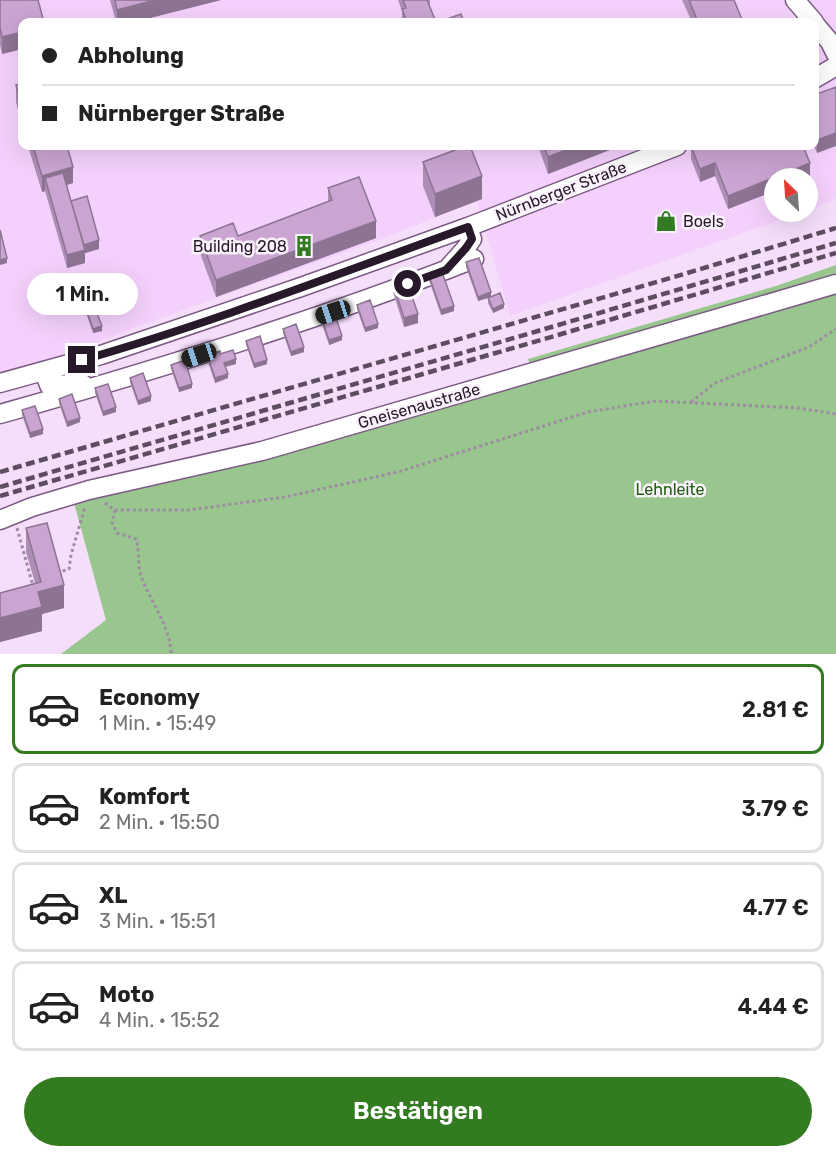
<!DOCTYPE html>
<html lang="de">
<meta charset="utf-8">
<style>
:root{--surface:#fff;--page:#f2f2f2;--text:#222;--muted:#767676;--line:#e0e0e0;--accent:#337b21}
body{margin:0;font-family:Rubik,sans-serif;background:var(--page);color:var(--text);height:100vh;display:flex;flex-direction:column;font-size:22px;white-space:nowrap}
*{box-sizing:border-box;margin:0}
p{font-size:20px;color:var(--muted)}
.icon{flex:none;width:33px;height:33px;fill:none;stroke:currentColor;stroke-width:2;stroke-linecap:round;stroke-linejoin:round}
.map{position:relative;height:654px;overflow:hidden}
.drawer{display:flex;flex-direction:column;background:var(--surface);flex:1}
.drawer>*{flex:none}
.banner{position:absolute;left:18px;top:18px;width:801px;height:132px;border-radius:12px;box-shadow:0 6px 24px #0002;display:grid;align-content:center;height:132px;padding:0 24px;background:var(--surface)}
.needle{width:39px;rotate:335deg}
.buttons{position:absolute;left:764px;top:168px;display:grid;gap:12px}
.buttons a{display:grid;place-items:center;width:54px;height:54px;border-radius:50%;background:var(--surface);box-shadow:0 6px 24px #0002;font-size:30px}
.end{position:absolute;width:27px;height:27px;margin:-14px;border:8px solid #27192a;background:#fff;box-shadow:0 0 0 3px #fff}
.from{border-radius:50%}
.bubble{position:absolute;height:42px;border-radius:21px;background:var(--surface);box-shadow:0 6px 24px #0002;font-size:20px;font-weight:600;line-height:42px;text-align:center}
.car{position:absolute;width:18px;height:36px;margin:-18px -9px;border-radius:8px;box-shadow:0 0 4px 2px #0007;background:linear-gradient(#222 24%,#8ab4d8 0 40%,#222 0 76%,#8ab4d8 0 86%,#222 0)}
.banner b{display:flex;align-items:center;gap:21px;height:57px;font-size:22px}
.banner b+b{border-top:2px solid var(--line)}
.banner i{width:15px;height:15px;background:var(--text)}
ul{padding:10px 0 0;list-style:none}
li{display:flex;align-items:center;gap:18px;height:90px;margin:0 12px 9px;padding:0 12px;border:3px solid var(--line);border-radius:12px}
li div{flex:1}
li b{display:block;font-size:22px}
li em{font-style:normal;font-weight:600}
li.active{border-color:var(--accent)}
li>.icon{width:54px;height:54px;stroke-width:1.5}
.primary-button{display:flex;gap:12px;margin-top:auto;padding:12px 24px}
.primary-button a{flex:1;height:69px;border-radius:36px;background:var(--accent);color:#fff;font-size:24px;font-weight:600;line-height:69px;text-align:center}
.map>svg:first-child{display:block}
.built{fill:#f4d1fc;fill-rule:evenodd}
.green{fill:#98c68e}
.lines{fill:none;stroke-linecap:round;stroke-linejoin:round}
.minor-casing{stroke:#7b5a83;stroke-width:21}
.path{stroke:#9f8ca3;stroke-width:3;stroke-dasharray:3 3;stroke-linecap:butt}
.minor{stroke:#fff;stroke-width:18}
.rail{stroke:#5d4d61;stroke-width:4.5;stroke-dasharray:9 4.5;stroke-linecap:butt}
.wall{fill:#ae8eb5}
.shaded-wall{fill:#8d7493}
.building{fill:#caa5d2;stroke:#8d7493;stroke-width:1.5}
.route{stroke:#27192a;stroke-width:8}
.labels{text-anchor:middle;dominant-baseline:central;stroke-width:5;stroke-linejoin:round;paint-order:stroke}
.street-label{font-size:16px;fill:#27192a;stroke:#f9f1fb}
.poi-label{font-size:16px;fill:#27192a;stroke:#f9f1fb;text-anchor:start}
.park-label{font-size:16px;fill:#1e5f0a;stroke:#f9f1fb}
</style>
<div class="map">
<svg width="836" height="654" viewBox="0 0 836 654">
<rect width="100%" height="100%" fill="#f5defa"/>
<path class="built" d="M0,0H836V199L807,210V178H774V212H802L510,316L477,201L379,240L139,326L0,381ZM22,22H814V146H22Z"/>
<path class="green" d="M836,265V654H61L106,620L73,499L535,377L528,359L776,286Z"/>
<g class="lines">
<defs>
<path id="minor" d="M795,0L814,22
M814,23L830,42L836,54
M814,79L836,66
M449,267L466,248L472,239L468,227
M44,371L49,385L83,384
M0,383L101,355L301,287L468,227L677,146
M0,414C160,369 319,320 474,259
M0,520L32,507L89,490L262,451L836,284"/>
</defs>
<use href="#minor" class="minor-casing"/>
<path class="path" d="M691,402L715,383L809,347L836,329
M105,503L115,510H189L285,497L398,472L588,412L656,401L798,408L836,414
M115,510L112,522L117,533L136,539C140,551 137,564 141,576C150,601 171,627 171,654
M17,528L33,586
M57,573L69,569L71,555L85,507"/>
<use href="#minor" class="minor"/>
<path class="rail" d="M0,472L684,274L836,228
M0,487L555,326L836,243
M0,496L558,335L836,253"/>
</g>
<path class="wall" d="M0,0L22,22V49L2,54L0,45Z
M110,0H221L134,22H116Z
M398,0H430V8L436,22H402V11Z
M682,0H734L743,22H692Z
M22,83V126L16,102V85Z
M836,87L817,153L814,146V95Z
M28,146H68L67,148L73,183L67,185L71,201L99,249L85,253V263L67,268L45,191L42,192Z
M538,146H620L548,174Z
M691,146L810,176L774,178V191L728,209L715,176L700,182L691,159Z
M423,162L482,199L435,217L423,186Z
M328,188L376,238L216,297L200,253V236H238L328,202Z
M466,262L491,297L478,301L466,267Z
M429,276L454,311L441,315L429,280Z
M393,284L418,323L404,327L393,292Z
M488,298L504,308L493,313L488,303Z
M357,305L378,328L365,332L357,309Z
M85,306L102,331L93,333L85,310Z
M321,317L342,340L329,345L321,321Z
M283,329L304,352L291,356L283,333Z
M246,341L267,364L254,368L246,345Z
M220,354L236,364L225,367L228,378L215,383L207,359V355Z
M171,365L192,388L179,392L171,369Z
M130,378L151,401L138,405L130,382Z
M95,388L116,412L103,416L95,393Z
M59,399L80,422L67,427L59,403Z
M22,410L43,434L30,438L22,415Z
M26,528L64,608L42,614V631L0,642V593L35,583L26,552Z"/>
<path class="shaded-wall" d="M155,0H221L134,22H117V10Z
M22,32V49L2,54V37Z
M836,133V146L817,153V140Z
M576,146H620L548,174V157Z
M715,163V176L700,182V169Z
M810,163V176L805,178H774V191L728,209V196Z
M73,167V183L49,190L45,178V191L42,192V176Z
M482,176V199L435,217V194Z
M376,221V238L216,297V280Z
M99,240V249L85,253V263L67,268V255L83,245Z
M7,258V263L0,265V260Z
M491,292V297L478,301V297Z
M504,304V308L493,313V309Z
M454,306V311L441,315V310Z
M418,314V323L404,327V318Z
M378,324V328L365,332V328Z
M102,326V331L93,333V329Z
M342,336V340L329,345V340Z
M304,347V352L291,356V352Z
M236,359V364L224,367V363Z
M267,360V364L254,368V364Z
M228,374V378L215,383V378Z
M192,384V388L179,392V388Z
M151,396V401L138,405V401Z
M116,407V412L103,416V412Z
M80,418V422L67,427V422Z
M43,429V434L30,438V433Z
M64,585V608L42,614V631L0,642V618L38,592Z"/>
<path class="building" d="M0,0H38L44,22H22V32L2,37L0,28Z
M115,0H155L117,10Z
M403,0H427L436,22H407L402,9L406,8Z
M689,0H734L743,22H698Z
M461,14L464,22H439Z
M22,83V109L16,85Z
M836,87V133L817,140L814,134V95Z
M33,146H67L73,167L42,176Z
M466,146H470L482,176L435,194L423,162Z
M544,146H576L548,157Z
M691,146H803L810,163L728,196L715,163L700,169Z
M63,173L85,250L67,255L45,178Z
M359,177L376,221L216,280L200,236L233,223L238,236L332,200L328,188Z
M87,196L99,240L84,245L71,201Z
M0,230L7,258L0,260Z
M479,258L491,292L478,297L466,262Z
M442,272L454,306L441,310L429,276Z
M406,279L418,314L404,318L393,284Z
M500,293L504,304L493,309L488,298Z
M370,300L378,324L365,328L357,305Z
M93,303L102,326L93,329L85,306Z
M334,312L342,336L329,340L321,317Z
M296,324L304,347L291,352L283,329Z
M260,336L267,360L254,364L246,341Z
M233,350L236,359L224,363L228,374L215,378L207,355L220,351V354Z
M185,360L192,384L179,388L171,365Z
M143,373L151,396L138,401L130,378Z
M108,384L116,407L103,412L95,388Z
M72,394L80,418L67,422L59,399Z
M35,406L43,429L30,433L22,410Z
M47,523L64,585L38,592L42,607L0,618V593L41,582L26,528Z"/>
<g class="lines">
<path class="route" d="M82,360C212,323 340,273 468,227L472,239L466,248L446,270L408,284"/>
</g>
<defs>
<symbol id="shop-bare" viewBox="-9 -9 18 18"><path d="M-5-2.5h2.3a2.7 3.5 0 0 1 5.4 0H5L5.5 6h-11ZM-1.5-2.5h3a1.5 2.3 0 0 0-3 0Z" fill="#337b21" stroke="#f9f1fb" stroke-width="2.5" paint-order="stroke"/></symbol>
<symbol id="building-bare" viewBox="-9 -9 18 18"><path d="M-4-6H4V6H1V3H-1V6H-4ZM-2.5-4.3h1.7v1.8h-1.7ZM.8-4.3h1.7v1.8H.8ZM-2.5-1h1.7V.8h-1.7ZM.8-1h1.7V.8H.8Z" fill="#337b21" stroke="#f9f1fb" stroke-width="2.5" paint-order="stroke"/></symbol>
</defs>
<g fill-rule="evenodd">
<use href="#shop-bare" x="651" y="206" width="30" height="30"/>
<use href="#building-bare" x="289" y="231" width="30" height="30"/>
</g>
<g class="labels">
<g class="street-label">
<text transform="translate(561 191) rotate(-21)">Nürnberger Straße</text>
<text transform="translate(419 406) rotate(-16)">Gneisenaustraße</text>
</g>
<g class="poi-label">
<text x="683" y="221">Boels</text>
<text x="287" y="246" text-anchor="end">Building 208</text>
</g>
<g class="park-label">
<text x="670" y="489">Lehnleite</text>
</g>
</g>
</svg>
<div class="buttons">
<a><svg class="needle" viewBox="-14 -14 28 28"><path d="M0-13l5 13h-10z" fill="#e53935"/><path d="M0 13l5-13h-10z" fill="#767676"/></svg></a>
</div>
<i class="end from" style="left:408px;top:284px"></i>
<i class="end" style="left:82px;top:360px"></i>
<div class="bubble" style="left:27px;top:273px;width:111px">1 Min.</div>
<i class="car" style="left:333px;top:312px;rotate:252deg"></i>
<i class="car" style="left:199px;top:355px;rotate:252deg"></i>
<div class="banner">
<b><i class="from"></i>Abholung</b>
<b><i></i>Nürnberger Straße</b>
</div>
</div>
<section class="drawer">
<ul>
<li class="active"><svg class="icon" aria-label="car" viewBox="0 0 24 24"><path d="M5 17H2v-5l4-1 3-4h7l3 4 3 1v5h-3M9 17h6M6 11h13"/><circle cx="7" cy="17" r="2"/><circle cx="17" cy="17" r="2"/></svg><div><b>Economy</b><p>1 Min. · 15:49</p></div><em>2.81 €</em></li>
<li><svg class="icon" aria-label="car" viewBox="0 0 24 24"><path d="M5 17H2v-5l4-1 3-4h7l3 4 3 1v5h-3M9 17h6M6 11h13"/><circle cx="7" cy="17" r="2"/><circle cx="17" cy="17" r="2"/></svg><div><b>Komfort</b><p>2 Min. · 15:50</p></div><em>3.79 €</em></li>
<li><svg class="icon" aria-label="car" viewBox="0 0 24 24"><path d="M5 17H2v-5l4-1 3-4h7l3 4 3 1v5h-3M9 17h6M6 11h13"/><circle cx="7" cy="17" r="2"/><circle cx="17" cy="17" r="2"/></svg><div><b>XL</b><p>3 Min. · 15:51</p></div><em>4.77 €</em></li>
<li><svg class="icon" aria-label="car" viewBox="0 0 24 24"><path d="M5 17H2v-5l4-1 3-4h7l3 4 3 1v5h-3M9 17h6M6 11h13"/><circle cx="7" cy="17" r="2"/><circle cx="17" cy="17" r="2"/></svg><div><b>Moto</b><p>4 Min. · 15:52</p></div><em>4.44 €</em></li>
</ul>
<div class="primary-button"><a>Bestätigen</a></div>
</section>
